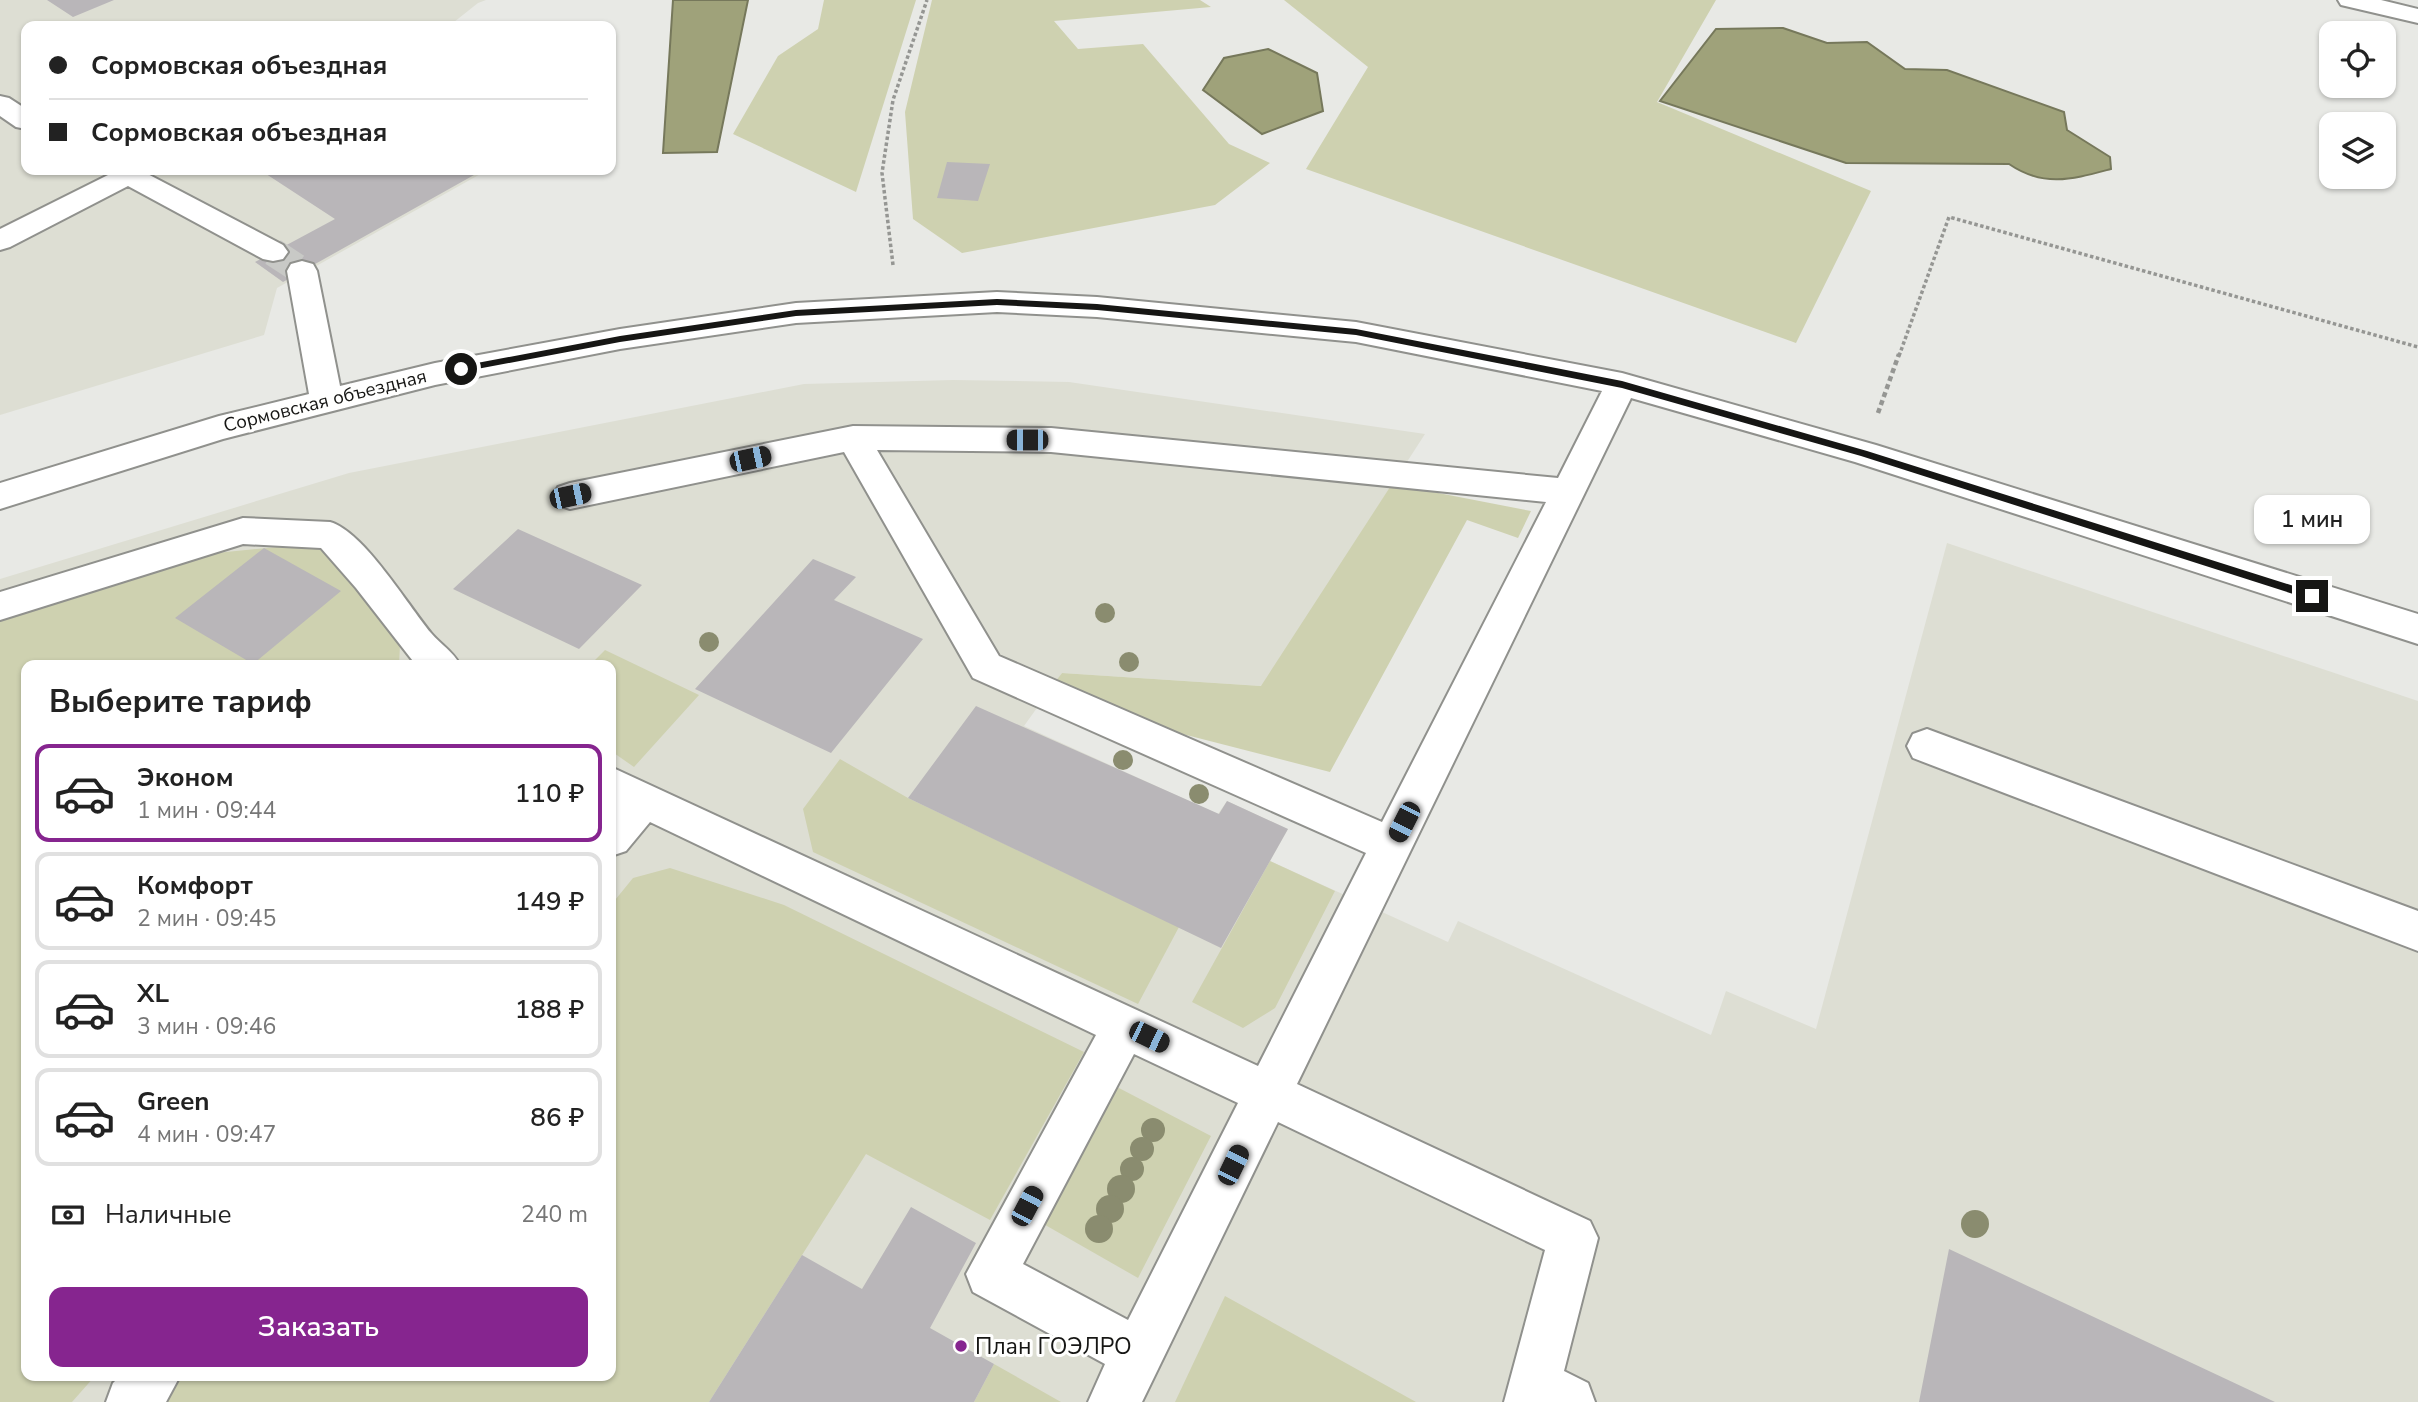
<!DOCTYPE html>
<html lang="ru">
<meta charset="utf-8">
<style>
:root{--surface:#fff;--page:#f6f6f6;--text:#222;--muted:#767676;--line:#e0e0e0;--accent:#86258f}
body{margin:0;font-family:"Nunito Sans",sans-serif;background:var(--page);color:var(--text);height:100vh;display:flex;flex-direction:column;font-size:26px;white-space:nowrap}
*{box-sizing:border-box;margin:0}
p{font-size:23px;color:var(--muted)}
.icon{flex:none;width:38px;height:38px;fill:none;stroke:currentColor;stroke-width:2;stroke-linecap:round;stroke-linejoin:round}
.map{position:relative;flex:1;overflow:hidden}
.panel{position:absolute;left:21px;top:660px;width:595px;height:721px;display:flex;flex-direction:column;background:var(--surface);border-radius:14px;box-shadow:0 2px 5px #0004}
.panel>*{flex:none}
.guide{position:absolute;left:21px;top:21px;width:595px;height:154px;border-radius:14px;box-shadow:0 2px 5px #0004;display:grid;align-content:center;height:154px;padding:0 28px;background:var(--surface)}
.controls{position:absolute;left:2319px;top:21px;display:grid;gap:14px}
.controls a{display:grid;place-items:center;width:77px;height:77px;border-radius:14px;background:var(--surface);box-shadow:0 2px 5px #0004;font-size:35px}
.end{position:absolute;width:32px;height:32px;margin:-16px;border:9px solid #161614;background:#fff;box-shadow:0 0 0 4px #fff}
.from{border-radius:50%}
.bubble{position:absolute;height:49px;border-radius:14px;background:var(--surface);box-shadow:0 2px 5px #0004;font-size:23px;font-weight:600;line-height:49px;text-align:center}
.car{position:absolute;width:21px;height:42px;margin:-21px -10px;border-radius:9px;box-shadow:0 0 5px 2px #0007;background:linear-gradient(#222 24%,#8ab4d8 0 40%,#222 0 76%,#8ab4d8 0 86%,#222 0)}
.guide b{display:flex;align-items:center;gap:24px;height:66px;font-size:26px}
.guide b+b{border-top:2px solid var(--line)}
.guide i{width:18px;height:18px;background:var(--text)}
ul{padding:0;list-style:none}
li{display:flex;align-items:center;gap:21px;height:98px;margin:0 14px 10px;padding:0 14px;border:4px solid var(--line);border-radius:14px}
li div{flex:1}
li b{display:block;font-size:26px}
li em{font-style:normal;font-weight:600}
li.on{border-color:var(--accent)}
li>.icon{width:63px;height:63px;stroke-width:1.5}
h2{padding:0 28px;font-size:32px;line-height:84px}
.pay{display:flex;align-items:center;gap:18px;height:77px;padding:0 28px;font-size:26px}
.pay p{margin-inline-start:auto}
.primary-button{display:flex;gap:14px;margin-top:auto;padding:14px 28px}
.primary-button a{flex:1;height:80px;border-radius:14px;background:var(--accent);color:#fff;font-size:28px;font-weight:600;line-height:80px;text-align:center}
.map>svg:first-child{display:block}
.built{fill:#ddded3;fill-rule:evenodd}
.green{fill:#ced1b0}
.water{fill:#9fa27a;stroke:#76785b;stroke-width:2}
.building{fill:#b9b6b9}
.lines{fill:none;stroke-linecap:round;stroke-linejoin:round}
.minor-tunnel{stroke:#c8c9c6;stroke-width:28;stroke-dasharray:28 14;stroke-linecap:butt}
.minor-casing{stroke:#90918d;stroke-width:4}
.path-far1{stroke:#959693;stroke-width:3.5;stroke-dasharray:3.5 2.5;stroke-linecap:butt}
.path{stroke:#959693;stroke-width:4.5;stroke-dasharray:5 3.5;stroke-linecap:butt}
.minor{fill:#fff;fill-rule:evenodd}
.tree{fill:#8a8c6f}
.route{fill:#161614}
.poi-dot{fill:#86258f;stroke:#fffffe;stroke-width:2.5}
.labels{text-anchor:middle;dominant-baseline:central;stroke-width:6;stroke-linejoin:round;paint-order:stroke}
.street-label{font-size:19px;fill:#161614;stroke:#fffffe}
.near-poi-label{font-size:23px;fill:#161614;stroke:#fffffe;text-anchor:start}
</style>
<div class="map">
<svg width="2418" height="1402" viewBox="0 0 2418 1402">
<rect width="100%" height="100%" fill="#e8e9e5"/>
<path class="built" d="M0,0H486L478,3L449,26H26V170H497L484,172L277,288L264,335L0,415Z
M953,380L1069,382L1425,434L1262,686L1062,673L1024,726L1218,814L1227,801L1288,829L1270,861L1448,942L1458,921L1711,1035L1726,991L1816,1029L1947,543L2418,701V1402H0V579L349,473L804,384ZM26,665H611V1376H26Z"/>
<path class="green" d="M824,0H916L856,192L733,134L778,56L818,29Z
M932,0H1200L1211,7L1054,21L1078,49L1143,44L1229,144L1270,163L1215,205L962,253L913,219L905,112Z
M1284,0H1716L1657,102L1871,191L1796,343L1306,169L1368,67Z
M1392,484L1531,511L1518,538L1467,520L1330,772L1163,729L1055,682L1062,673L1261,686Z
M316,543L355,585L400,645L399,665H26V1376H95L72,1402H0V620L216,553Z
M605,650L699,695L634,767L611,751V665H590Z
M840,759L908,798L1179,927L1138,1004L813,852L803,809Z
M1270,861L1335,891L1275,1008L1243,1028L1192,1002Z
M670,868L784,905L1084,1052L990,1220L866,1154L709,1402H161L183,1376H611V905L633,878Z
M1117,1087L1211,1136L1138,1278L1040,1222Z
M1225,1296L1416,1402H1175Z
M994,1364L1061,1402H974Z"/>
<path class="water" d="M673,0H748L717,152L663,153Z
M1783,28L1827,43L1867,42L1905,69L1947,70L2064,112L2067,130L2110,157L2111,169C2073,179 2044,188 2009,164L1846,163L1660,101L1716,29Z
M1268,49L1317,73L1323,111L1262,134L1203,90L1224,58Z"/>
<path class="building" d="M47,0H114L73,17Z
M947,162L990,164L978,201L937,198Z
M260,170H465L474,175L283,282L255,262L335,219Z
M518,529L642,585L579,649L453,589Z
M264,548L341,591L253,664L175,618Z
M813,559L856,577L834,600L923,639L831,753L695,689Z
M976,706L1219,814L1227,801L1288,829L1221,948L908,798Z
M911,1207L976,1243L930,1328L994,1364L974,1402H709L802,1255L862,1289Z
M1949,1249L2275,1402H1919Z"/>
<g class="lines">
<path class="minor-tunnel" d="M273,252L302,271"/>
<defs>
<path id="minor" d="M2338,0H2381L2418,9V23L2341,5Z
M0,96L9,98L26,109V129L16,127L0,116Z
M105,170H140L283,245L288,252L283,259L273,261L263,259L128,186L10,247L0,250V229L108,175Z
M302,261L313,264L317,271L340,386L435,363L620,329L796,303L997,292L1097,297L1356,322L1622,373L1876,445L2418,614V644L1855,462L1631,398L1297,1084L1590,1221L1598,1238L1564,1371L1588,1383L1595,1402H1504L1545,1250L1278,1122L1142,1402H1088L1105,1364L973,1292L966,1274L1096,1035L650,822L626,851L611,856V809L614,805L611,803V767L1258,1066L1366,853L973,678L844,452L570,509L558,505L553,496L558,487L570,483L853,426L1051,428L1558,478L1602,391L1356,342L1097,317L997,312L796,323L620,349L435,385L223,439L0,509V483L219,416L309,394L287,271L291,264ZM877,450L1051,452L1546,502L1382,822L999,656ZM1134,1054L1238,1103L1128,1320L1023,1264Z
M243,518L330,522C364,532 407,604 431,633C441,645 453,651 460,665H416L356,588L321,548L243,544L0,620V592Z
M1927,729L2418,911V951L1913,758L1907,746L1913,734Z
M120,1376H180L166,1402H106L113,1383Z"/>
</defs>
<use href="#minor" class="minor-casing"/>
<path class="path-far1" d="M893,265L882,173L893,100L927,0
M1899,356L1949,217L2418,347"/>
<path class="path" d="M1878,413L1899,354"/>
<use href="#minor" class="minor"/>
</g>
<g class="tree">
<circle cx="1105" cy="613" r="10"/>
<circle cx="709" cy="642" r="10"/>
<circle cx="1129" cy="662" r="10"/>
<circle cx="1123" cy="760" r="10"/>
<circle cx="1199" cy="794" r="10"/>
<circle cx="1153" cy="1130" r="12"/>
<circle cx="1142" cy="1149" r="12"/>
<circle cx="1132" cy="1169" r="12"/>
<circle cx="1121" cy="1189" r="14"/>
<circle cx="1110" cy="1209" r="14"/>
<circle cx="1975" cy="1224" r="14"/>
<circle cx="1099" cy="1229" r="14"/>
</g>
<path class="route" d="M997,299L1097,304L1356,329L1622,381L1867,451L2316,593L2318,596L2312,600L1861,456L1622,388L1356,335L1097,310L997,305L796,316L620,342L461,372L456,369L461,366L620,336L796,310Z"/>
<circle class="poi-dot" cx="961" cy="1346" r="7"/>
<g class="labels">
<g class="street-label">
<text transform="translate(325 401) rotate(-14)">Сормовская объездная</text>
</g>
<g class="near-poi-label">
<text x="975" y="1346">План ГОЭЛРО</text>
</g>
</g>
</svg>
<div class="controls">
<a><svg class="icon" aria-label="locate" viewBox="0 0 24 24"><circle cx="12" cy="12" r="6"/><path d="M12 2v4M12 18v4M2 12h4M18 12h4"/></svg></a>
<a><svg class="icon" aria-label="layers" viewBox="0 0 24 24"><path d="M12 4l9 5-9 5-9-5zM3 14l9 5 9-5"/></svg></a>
</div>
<i class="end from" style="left:461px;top:369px"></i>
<i class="end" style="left:2312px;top:596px"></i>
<div class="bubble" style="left:2254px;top:495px;width:116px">1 мин</div>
<i class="car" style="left:1027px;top:440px;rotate:270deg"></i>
<i class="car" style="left:750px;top:459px;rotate:78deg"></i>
<i class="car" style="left:570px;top:496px;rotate:78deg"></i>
<i class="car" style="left:1404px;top:822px;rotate:207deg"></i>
<i class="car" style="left:1149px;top:1037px;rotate:116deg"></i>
<i class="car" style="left:1233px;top:1165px;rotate:26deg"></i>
<i class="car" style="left:1027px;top:1206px;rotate:28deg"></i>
<div class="guide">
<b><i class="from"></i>Сормовская объездная</b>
<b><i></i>Сормовская объездная</b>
</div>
<section class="panel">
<h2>Выберите тариф</h2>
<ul>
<li class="on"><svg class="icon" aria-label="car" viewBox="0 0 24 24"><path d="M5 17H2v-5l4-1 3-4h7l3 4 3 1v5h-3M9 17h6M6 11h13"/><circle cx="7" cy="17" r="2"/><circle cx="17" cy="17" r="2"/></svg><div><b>Эконом</b><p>1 мин · 09:44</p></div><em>110 ₽</em></li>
<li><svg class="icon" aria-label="car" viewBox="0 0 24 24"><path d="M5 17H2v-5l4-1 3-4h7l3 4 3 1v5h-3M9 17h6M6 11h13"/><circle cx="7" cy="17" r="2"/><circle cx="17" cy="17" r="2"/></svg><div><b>Комфорт</b><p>2 мин · 09:45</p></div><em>149 ₽</em></li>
<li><svg class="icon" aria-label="car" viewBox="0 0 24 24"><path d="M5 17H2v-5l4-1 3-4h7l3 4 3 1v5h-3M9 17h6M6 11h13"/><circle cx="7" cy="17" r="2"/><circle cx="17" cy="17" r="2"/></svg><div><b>XL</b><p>3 мин · 09:46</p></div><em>188 ₽</em></li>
<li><svg class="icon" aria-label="car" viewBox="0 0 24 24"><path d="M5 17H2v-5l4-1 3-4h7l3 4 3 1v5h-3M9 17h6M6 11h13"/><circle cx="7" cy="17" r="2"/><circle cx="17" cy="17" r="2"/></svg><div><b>Green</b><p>4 мин · 09:47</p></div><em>86 ₽</em></li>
</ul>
<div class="pay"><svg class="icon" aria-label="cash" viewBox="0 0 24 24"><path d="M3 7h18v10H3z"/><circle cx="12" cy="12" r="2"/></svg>Наличные<p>240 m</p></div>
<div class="primary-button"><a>Заказать</a></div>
</section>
</div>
